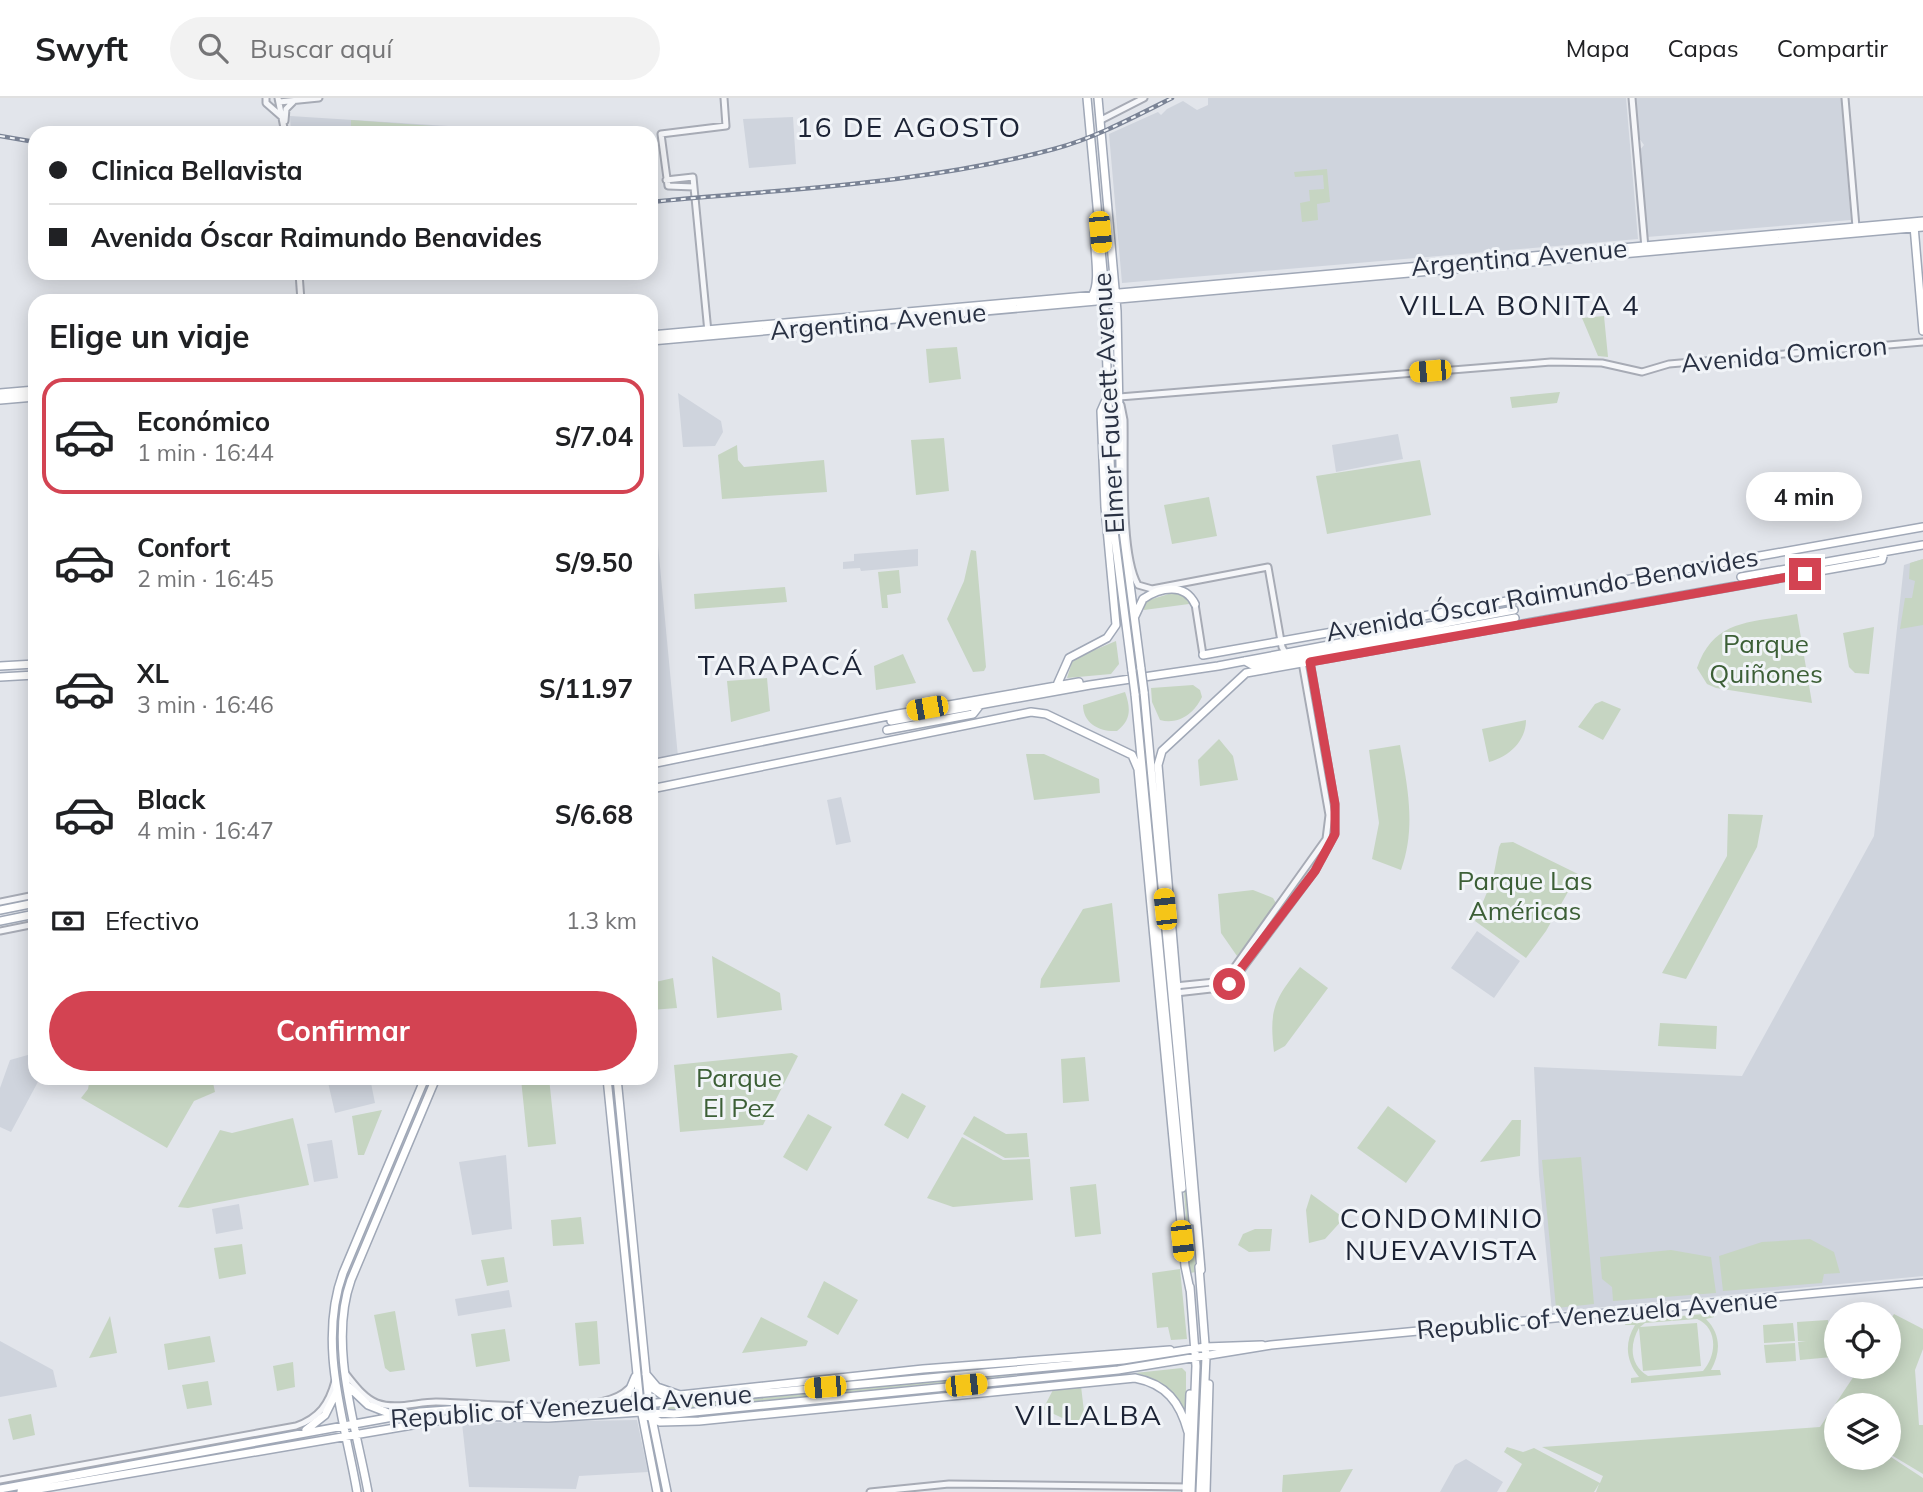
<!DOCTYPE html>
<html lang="es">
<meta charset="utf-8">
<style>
:root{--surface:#fff;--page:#f2f2f2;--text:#202124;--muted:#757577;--line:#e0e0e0;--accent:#d34352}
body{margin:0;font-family:Mulish,sans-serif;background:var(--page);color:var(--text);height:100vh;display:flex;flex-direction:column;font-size:26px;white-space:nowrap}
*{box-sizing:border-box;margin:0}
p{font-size:23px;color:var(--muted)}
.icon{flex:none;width:38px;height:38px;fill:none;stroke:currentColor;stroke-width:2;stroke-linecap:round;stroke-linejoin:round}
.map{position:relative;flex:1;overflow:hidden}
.panel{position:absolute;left:28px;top:196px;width:630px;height:791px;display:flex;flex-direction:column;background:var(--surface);border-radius:21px;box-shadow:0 4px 18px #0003}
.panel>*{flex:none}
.banner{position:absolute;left:28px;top:28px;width:630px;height:154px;border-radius:21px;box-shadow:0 4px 18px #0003;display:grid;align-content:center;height:154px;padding:0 21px;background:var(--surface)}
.tools{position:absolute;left:1824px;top:1204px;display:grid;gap:14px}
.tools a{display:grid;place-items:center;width:77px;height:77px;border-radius:50%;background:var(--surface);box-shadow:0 4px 18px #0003;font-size:35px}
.end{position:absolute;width:32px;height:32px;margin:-16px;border:9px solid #d34352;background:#fff;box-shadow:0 0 0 4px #fff}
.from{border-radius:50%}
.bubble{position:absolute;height:49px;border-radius:24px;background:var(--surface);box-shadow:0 4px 18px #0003;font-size:23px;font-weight:700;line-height:49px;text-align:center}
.car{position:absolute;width:21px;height:42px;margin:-21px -10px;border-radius:9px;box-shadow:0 0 5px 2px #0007;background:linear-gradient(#f5c518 24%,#345 0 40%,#f5c518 0 76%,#345 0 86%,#f5c518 0)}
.banner b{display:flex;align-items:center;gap:24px;height:66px;font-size:26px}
.banner b+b{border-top:2px solid var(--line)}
.banner i{width:18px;height:18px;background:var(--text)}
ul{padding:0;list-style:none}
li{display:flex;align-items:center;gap:21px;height:116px;margin:0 14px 10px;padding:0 7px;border:4px solid transparent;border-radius:21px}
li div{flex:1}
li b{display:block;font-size:26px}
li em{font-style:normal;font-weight:700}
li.current{border-color:var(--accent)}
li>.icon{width:63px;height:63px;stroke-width:1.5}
h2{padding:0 21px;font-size:32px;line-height:84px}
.pay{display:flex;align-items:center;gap:18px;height:77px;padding:0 21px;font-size:26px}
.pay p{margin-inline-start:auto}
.action{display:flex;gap:14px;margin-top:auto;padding:14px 21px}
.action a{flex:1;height:80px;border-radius:42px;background:var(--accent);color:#fff;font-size:28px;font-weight:700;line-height:80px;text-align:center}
header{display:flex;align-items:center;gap:42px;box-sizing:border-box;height:98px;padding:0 35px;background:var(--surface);border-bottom:2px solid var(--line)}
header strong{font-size:33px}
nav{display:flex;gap:38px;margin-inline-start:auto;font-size:24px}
.search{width:490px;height:63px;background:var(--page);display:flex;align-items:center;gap:18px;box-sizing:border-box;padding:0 24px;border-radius:38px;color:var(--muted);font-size:26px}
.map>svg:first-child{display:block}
.built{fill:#cfd4dd}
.green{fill:#c6d5c2;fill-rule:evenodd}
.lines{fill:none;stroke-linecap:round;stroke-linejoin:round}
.minor-casing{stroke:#a7abb5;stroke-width:9}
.major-casing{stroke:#a0a8b7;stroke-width:10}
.minor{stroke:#f5f6f9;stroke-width:5}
.major{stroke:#fff;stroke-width:7}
.rail-casing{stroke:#7a8395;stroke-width:4.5}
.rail{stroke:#f1f4f8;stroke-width:2;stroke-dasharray:5;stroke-linecap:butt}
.major-bridge-casing{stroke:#a0a8b7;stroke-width:10;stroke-linecap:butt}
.major-bridge{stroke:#fff;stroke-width:7}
.route{stroke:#d34352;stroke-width:9}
.labels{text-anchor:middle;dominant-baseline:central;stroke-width:6;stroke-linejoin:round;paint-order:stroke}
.street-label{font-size:26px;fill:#293143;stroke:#f1f4f8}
.park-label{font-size:26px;fill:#3c5f36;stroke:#f1f4f8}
.neighbourhood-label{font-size:28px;letter-spacing:2px;fill:#1b2234;stroke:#f1f4f8}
</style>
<header>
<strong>Swyft</strong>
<div class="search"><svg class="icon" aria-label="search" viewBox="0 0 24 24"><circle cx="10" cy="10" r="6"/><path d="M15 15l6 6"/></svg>Buscar aquí</div>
<nav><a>Mapa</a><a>Capas</a><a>Compartir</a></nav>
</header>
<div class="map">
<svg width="1923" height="1394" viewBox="0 0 1923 1394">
<rect width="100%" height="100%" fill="#e2e5eb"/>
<path class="built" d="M1208,0H1626L1638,141L1122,185L1109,36L1158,14L1161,17L1167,11L1183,3L1197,12L1208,7Z
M1636,0H1841L1851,122L1647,139L1640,52L1644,47L1639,40Z
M290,18L448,28V35H291Z
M793,19L796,66L749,70L743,21Z
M678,295L721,323L723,334L715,348L683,349Z
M1398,336L1403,361L1336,374L1332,347Z
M651,426H656L678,659L651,664Z
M918,451V468L861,473L860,470L843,471V464L854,463V456Z
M1923,461V1178L1552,1214L1539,1077L1534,969L1742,978L1874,738L1904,467Z
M841,699L851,744L836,747L827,702Z
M1477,833L1520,863L1494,900L1451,870Z
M35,955V980H40L11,1034L0,1029V990L10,962Z
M327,980H370L375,1005L335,1015Z
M332,1042L338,1080L314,1084L307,1046Z
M506,1057L512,1131L472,1137L459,1064Z
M239,1106L243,1131L216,1136L212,1111Z
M509,1192L512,1209L458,1218L455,1201Z
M0,1243L53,1272L57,1289L0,1299Z
M637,1322L648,1374L579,1378L576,1391L469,1389L462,1325Z
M1466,1361L1503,1384L1497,1394H1440L1455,1367Z"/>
<path class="green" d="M351,22L433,28L432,35L351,30Z
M1327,71L1330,104L1317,106L1318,122L1302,124L1300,105L1310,103L1309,92L1324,91L1323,77L1295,79L1294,74Z
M1604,218L1608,259L1598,258L1582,220Z
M957,249L961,281L929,285L926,251Z
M1560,294L1557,305L1512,310L1510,299Z
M944,340L949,393L916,397L911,342Z
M737,347L738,362L744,369L824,362L827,394L722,401L718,357Z
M1420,362L1431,417L1327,436L1316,378Z
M1209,399L1217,438L1172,446L1164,407Z
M971,452L976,453L986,569L984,573L973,574L947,521L964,483Z
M1923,461V527L1900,531L1905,500H1912L1915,483L1909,481L1910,465Z
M899,472L901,495L887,497L888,510H882L878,474Z
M785,489L787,504L695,511L694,496Z
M1175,494L1188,499L1189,506L1144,512L1143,504Z
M1797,516L1812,605L1716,590L1707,586L1697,570C1714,520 1752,525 1797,516Z
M1874,529L1869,576L1855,575L1849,569L1843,535Z
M1116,543L1119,566L1111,576L1067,580L1073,561Z
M903,556L916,585L876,592L874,568Z
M767,580L770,613L731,624L727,583Z
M1193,587L1200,592L1202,599C1194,616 1178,627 1160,622L1152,604L1151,590Z
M1125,594C1131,611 1131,622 1117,633C1099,634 1083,625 1083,607Z
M1602,603L1621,611L1603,642L1578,629L1595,606Z
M1526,622C1526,643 1509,659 1489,664L1482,631Z
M1219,641L1233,658L1238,682L1200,688L1198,662Z
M1400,647C1408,691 1416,730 1401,772L1372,761L1379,725L1369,652Z
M1026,656H1044L1099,681L1100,695L1034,702Z
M1728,716L1763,717L1757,749L1686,881L1662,875L1727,758Z
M1513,744L1578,776L1546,833L1526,860L1475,823L1493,780L1499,749L1501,745Z
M1253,792L1273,800L1277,807L1237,858L1221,835L1218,796Z
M1112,805L1120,884L1040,890L1041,881L1083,811Z
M712,858L780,895L782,912L717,920Z
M1300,869L1328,890L1285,948L1274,954C1269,912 1274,902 1300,869Z
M673,880L677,910L651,912V885Z
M1660,925L1717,928L1716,951L1658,948Z
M792,955L798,958L763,1027L680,1034L674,967Z
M1085,959L1089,1003L1063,1005L1061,961Z
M90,980H212L215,994L194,1003L167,1050L81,1000L88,991Z
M549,980L556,1046L528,1049L521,981Z
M902,995L926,1008L908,1041L884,1027Z
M1388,1008L1436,1043L1406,1085L1357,1050Z
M1178,1011L1182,1014L1196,1174L1190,1175Z
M382,1012L364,1057H358L352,1018Z
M808,1016L832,1029L807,1073L783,1059Z
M974,1018L1006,1036L1027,1035L1029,1059L1005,1060L963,1036Z
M293,1020L309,1087L188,1110L178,1109L220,1032L232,1035Z
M1512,1022H1521L1520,1058L1480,1064Z
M962,1039L1003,1062L1030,1061L1033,1102L953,1109L927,1100Z
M1581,1059L1594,1206L1556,1210L1542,1062Z
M1096,1086L1101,1136L1075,1139L1070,1089Z
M1311,1096L1344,1120L1325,1141L1309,1145L1306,1112Z
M581,1119L584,1146L553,1148L551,1122Z
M1255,1131H1272L1270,1153L1249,1154L1238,1147L1243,1136Z
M1810,1141L1834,1154L1840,1175L1824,1176L1822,1185L1723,1193L1719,1158L1762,1144Z
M242,1146L246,1176L219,1181L214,1150Z
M1671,1152L1711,1159L1716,1195L1613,1203L1612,1189L1602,1181L1600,1159Z
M504,1159L508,1184L487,1188L481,1162Z
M1180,1171L1187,1241L1171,1242L1168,1229L1157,1230L1152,1175Z
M824,1183L858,1202L838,1237L807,1219Z
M395,1213L405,1272L390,1274L385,1270L374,1217Z
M1714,1215V1219L1706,1221C1721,1236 1721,1254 1711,1272H1720L1721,1277L1631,1285V1280L1639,1279C1626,1263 1624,1245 1635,1227H1625V1223ZM1697,1221C1718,1230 1717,1257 1703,1273L1648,1278C1630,1268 1629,1247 1639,1230L1643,1273L1701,1268L1697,1225L1640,1229L1645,1225Z
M1894,1216L1923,1231V1251L1915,1272L1919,1327H1923V1376L1888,1355V1307H1836V1360H1888V1357L1923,1380V1394H1596L1599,1386L1594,1394H1506L1522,1366L1504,1354L1507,1349L1523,1354L1534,1350L1600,1385L1603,1378L1542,1349L1820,1329L1860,1269H1888V1225Z
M110,1218L117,1255L89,1260Z
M761,1219L808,1243L806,1248L742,1255Z
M1828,1222L1832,1259L1800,1262L1798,1244L1806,1243H1798L1797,1224Z
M597,1223L600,1266L579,1268L575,1225Z
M1793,1225L1795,1243L1764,1245L1763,1227Z
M505,1231L510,1263L476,1269L471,1236Z
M210,1238L215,1264L168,1272L164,1246Z
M1795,1245L1796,1263L1766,1265L1764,1247Z
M293,1264L295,1289L277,1293L273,1268Z
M1122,1264L1127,1266L663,1313L662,1310Z
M1182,1270L1186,1274V1320C1177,1294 1161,1281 1135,1275Z
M208,1283L212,1307L187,1311L182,1287Z
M1081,1288L1085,1322L1071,1324L1043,1311L1054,1290Z
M31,1316L35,1337L13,1342L8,1321Z
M1353,1371L1340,1394H1282L1283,1377Z"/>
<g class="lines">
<defs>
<path id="minor" d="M266,0V5L282,19
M278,0L285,35
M1632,0L1645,150
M1845,0L1856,129
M279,4L319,0
M1101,22L1144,0
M285,23L286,11L293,4
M666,82L693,79L708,234
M694,89L668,88L661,36L726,28L724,0
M299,175L301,203
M1107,300L1551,264L1602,265L1642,274L1669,266L1923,244
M1121,307L1124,322C1125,360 1120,456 1138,487L1152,491L1268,469L1282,549L1287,558
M1195,506L1203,557
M0,804L35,797
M0,833L35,826
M1175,888L1215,884L1231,874L1326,741L1329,717L1302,564
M1176,895L1220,890L1233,883L1315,773L1335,736V706L1310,563
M346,1276C355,1287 364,1300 377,1305C396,1312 417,1304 436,1304C477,1304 601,1320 628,1291
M0,1382L296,1328C319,1320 329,1306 335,1283
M870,1394L949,1386L1188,1389"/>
<path id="major" d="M1087,0L1104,184L1112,418L1132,573
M1098,0L1117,213L1121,417L1141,571
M1914,128L1923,233
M1092,198C1103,181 1090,142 1096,120
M651,237L1923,123
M651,243L1923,129
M0,295L35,292
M0,302L35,299
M1107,313H1112L1113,338L1117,352
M1741,479L1923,447
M1135,518L1143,501C1161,489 1185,485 1195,506
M1203,557L1923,429
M1245,563L1252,567L1262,565L1515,520
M0,568L35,566
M0,579L35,577
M1057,587L1069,560L1107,540L1116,527L1105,409L1101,313L1105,304
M1144,594L1193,1123
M1135,596L1182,1090
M891,623L1090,587L1218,568L1514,512
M887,632L973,616L980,607
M651,666L898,616L1079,584
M651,691L1031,614L1046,616L1132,657L1138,671L1185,1168L1190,1192
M0,812L35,805
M0,823L35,816
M607,980L640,1306L657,1394
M617,980L649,1306L667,1394
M1199,1169L1206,1259L1200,1394
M1201,1172L1158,667L1162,653L1246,575L1882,462L1884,454
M1190,1189L1196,1268L1191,1394
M646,1276L657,1289L680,1297L923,1271L1170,1252
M648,1287L669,1302
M349,1289L368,1307L391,1316
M613,1307L627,1298L635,1279
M644,1316L660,1324L699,1323L1135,1280C1166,1286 1180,1304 1188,1334
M306,1332L325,1317L337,1293
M0,1391L420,1314L462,1311L570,1313L1123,1262L1205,1249L1262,1247
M21,1394L465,1318L548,1320L641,1314L674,1316L1118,1272L1271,1247L1923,1185
M357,1394C345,1323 317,1246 343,1175L425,980
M368,1394C356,1328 328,1246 351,1182L436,980
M1186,1394L1190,1296
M1206,1394L1209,1286"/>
</defs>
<use href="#minor" class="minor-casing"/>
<use href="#major" class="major-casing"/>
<use href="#minor" class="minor"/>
<use href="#major" class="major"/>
<defs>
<path id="rail" d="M0,38L35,44
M651,104C785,91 924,86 1054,51C1095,40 1134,19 1172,0"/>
</defs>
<use href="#rail" class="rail-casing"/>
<use href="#rail" class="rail"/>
<defs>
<path id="major-bridge" d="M1141,571L1144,594
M1132,573L1135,596"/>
</defs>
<use href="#major-bridge" class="major-bridge-casing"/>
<use href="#major-bridge" class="major-bridge"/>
</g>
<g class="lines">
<path class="route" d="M1229,886L1315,773L1335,736V706L1310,564L1805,476"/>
</g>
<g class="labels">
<g class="street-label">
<text transform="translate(1519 159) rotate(-5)">Argentina Avenue</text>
<text transform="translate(878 223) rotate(-5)">Argentina Avenue</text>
<text transform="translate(1784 256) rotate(-5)">Avenida Omicron</text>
<text transform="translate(1108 305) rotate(-93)">Elmer Faucett Avenue</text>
<text transform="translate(1542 496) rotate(-10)">Avenida Óscar Raimundo Benavides</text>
<text transform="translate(1597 1216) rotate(-5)">Republic of Venezuela Avenue</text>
<text transform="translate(571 1308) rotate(-4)">Republic of Venezuela Avenue</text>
</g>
<g class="park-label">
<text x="1766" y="545">Parque<tspan x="1766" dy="30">Quiñones</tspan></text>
<text x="1525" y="782">Parque Las<tspan x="1525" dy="30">Américas</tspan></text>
<text x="739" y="979">Parque<tspan x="739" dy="30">El Pez</tspan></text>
</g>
<g class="neighbourhood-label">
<text x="909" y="28">16 DE AGOSTO</text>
<text x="1520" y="206">VILLA BONITA 4</text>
<text x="781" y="566">TARAPACÁ</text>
<text x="1442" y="1119">CONDOMINIO<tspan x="1442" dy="32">NUEVAVISTA</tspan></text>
<text x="1089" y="1316">VILLALBA</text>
</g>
</g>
</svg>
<div class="tools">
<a><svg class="icon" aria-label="locate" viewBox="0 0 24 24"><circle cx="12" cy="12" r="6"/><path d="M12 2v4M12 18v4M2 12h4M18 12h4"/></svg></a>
<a><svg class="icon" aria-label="layers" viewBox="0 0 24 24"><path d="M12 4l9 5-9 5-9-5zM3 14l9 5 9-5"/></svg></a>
</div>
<i class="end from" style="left:1229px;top:886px"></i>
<i class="end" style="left:1805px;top:476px"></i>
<div class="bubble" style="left:1746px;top:374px;width:116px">4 min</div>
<i class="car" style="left:1100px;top:134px;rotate:175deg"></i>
<i class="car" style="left:1430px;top:273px;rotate:265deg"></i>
<i class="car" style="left:927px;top:610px;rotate:260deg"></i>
<i class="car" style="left:1165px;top:811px;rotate:354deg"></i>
<i class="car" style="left:1182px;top:1143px;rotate:174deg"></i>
<i class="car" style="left:966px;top:1287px;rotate:84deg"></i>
<i class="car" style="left:825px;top:1289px;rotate:265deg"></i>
<div class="banner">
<b><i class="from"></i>Clinica Bellavista</b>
<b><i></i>Avenida Óscar Raimundo Benavides</b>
</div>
<section class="panel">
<h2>Elige un viaje</h2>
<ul>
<li class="current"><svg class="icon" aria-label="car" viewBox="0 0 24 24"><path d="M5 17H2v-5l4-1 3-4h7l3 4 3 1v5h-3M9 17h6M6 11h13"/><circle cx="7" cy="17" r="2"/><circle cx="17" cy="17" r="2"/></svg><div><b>Económico</b><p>1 min · 16:44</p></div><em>S/7.04</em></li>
<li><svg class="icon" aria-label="car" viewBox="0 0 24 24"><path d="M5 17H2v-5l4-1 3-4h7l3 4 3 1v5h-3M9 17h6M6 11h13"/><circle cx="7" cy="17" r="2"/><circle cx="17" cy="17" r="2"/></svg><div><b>Confort</b><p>2 min · 16:45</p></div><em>S/9.50</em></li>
<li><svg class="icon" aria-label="car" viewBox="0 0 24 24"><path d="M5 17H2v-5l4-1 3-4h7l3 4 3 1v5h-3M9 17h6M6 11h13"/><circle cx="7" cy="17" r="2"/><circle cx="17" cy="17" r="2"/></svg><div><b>XL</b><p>3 min · 16:46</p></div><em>S/11.97</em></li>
<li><svg class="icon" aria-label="car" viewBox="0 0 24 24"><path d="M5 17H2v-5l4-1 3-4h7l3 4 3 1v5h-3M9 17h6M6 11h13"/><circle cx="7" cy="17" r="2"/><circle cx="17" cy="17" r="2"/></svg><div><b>Black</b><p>4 min · 16:47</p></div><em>S/6.68</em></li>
</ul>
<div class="pay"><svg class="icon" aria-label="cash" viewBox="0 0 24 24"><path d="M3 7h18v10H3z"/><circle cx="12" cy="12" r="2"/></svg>Efectivo<p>1.3 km</p></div>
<div class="action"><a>Confirmar</a></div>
</section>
</div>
